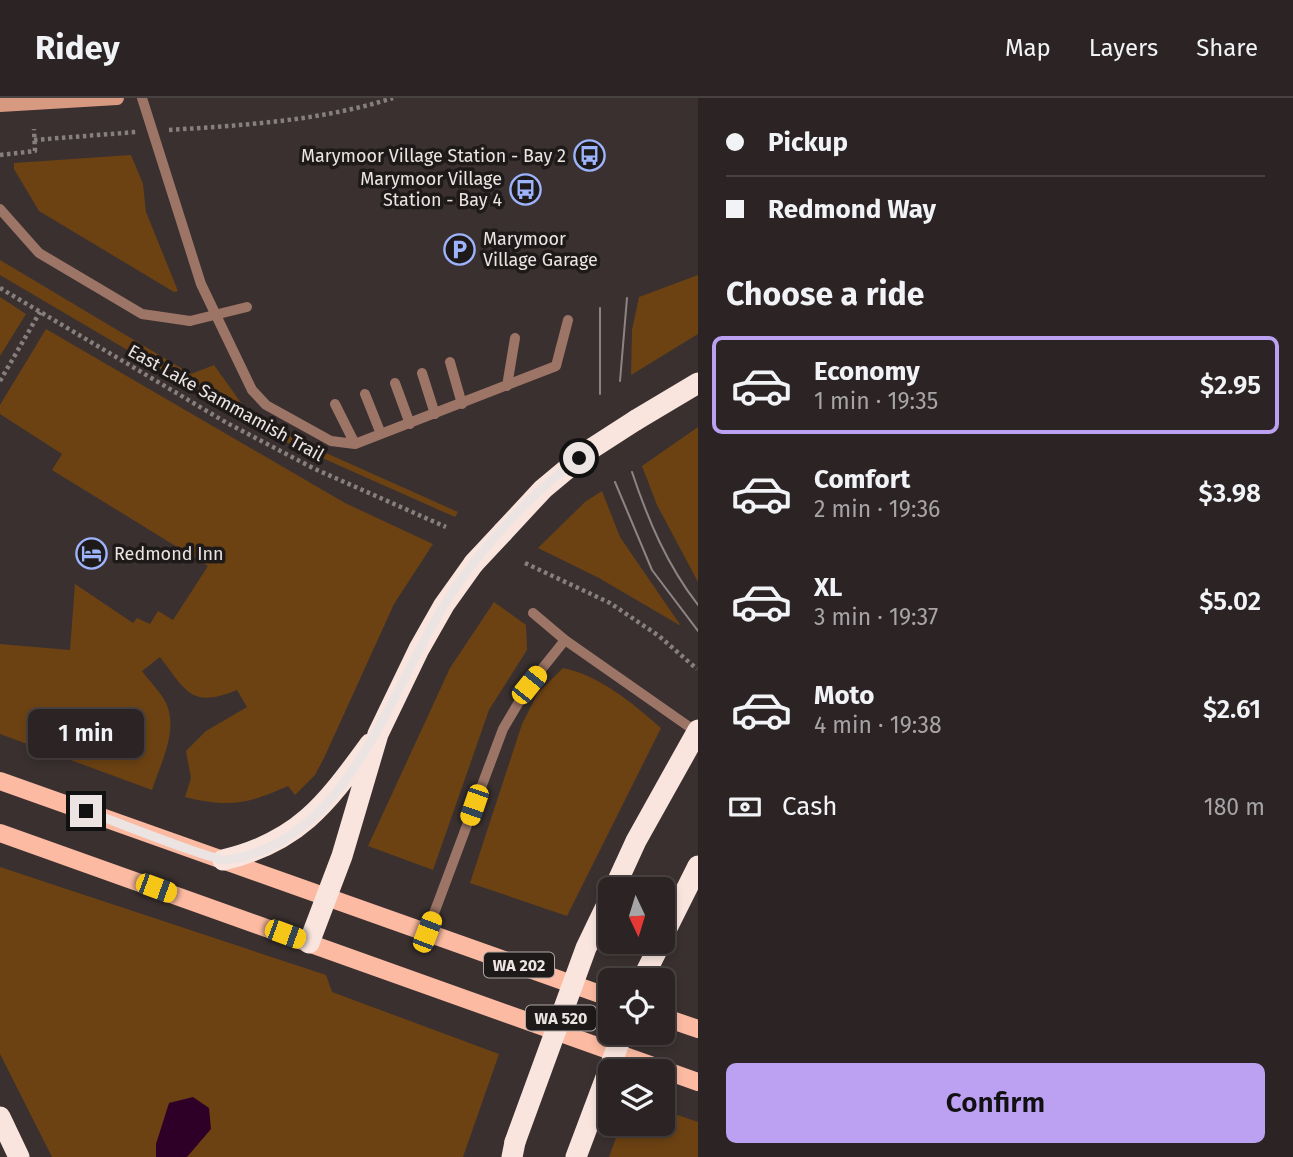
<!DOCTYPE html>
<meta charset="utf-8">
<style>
:root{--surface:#2c2424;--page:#383031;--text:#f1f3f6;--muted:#a6a4a6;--line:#484141;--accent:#bca0f2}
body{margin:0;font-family:"Fira Sans",sans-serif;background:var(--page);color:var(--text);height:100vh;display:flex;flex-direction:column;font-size:26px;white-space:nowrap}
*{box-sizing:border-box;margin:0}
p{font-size:23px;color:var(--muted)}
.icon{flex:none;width:38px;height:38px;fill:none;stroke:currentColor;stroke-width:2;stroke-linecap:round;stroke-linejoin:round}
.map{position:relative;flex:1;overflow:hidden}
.side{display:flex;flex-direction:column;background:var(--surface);width:595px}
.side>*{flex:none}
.top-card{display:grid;align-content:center;height:154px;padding:0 28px;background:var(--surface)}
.needle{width:46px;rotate:176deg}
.fabs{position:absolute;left:598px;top:779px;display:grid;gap:14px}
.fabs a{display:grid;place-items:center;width:77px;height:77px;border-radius:10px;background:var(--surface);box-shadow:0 4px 10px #0003,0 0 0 2px var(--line);font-size:35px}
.end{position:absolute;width:32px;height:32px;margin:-16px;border:9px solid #ebe4e3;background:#111;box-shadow:0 0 0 4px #111}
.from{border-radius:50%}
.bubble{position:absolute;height:49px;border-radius:10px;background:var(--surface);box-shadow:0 4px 10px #0003,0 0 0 2px var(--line);font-size:23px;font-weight:600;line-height:49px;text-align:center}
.car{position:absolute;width:21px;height:42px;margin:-21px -10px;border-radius:9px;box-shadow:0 0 5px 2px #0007;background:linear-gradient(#f5c518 24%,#345 0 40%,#f5c518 0 76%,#345 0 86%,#f5c518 0)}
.top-card b{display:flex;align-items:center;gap:24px;height:66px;font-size:26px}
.top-card b+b{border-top:2px solid var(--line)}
.top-card i{width:18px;height:18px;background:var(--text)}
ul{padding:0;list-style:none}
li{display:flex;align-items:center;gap:21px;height:98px;margin:0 14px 10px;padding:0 14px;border:4px solid transparent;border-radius:10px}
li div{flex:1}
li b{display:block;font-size:26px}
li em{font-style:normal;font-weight:600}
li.on{border-color:var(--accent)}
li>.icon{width:63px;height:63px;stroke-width:1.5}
h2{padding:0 28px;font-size:32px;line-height:84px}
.pay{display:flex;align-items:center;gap:18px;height:77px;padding:0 28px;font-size:26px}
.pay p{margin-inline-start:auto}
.button{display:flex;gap:14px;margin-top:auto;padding:14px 28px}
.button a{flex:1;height:80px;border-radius:10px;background:var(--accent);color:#111;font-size:28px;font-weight:600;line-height:80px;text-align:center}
header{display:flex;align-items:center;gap:42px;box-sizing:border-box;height:98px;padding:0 35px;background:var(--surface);border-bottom:2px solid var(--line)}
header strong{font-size:33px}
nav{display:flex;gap:38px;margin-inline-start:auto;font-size:24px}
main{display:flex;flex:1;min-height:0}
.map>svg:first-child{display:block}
.green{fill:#6c4213}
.water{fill:#2f0027}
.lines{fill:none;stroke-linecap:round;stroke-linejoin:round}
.path{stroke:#877e7e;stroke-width:4.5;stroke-dasharray:3.5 3.5;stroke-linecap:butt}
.lane{stroke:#9d7566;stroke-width:10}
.secondary{stroke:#d89981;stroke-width:14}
.primary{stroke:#fbbaa1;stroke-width:18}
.highway{stroke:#f9e5dd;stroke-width:21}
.tram{stroke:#8d8584;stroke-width:2}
.lane-bridge{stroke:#9d7566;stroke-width:10}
.highway-bridge{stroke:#f9e5dd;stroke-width:21}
.route{stroke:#ebe4e3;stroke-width:9}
.labels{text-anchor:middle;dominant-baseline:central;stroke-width:7;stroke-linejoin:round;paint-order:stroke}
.shield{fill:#1e1a19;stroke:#aea7a6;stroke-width:2}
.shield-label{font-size:16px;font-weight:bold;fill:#ebe4e3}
.poi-label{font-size:18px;fill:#ebe4e3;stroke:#1e1a19;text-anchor:end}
.street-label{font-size:18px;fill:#ebe4e3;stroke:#1e1a19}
</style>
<header>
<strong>Ridey</strong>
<nav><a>Map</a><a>Layers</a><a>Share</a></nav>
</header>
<main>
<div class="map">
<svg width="698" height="1059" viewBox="0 0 698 1059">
<rect width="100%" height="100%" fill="#3a3030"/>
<path class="green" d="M131,57L143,86L146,114L178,193L174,194L39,113L14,71V65Z
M0,162L191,276L214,267L244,309L265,322L326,355L458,414L455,419L275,339L0,177Z
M698,177V236L631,277L632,232L639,199Z
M0,199L26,216L0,258Z
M46,231L345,405L433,446L394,506L324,660L315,677L295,697L288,688C247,706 230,710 185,699L191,680L186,653L206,633L247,609L237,592C191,611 186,593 160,559L142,573C149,583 161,594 166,605C179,632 160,667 152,692L0,636V546L70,552L75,486L133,525L137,520L150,526L158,513L173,522L208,468L52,372L62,356L0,316V307Z
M698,329V484L657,407L642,368Z
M602,393L620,439L681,528L599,480L538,450L585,404Z
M494,504L526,527L527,552L489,612L433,772L368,748L450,570Z
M563,570C601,578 632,605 661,630L567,818L470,785L522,626L538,595Z
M0,769L326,877L332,894L499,956L463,1059H187L156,1046V1059H52L0,956Z
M663,1012L698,1024V1059H609L621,1026H663Z"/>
<path class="water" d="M193,999L209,1010L211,1031L187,1059H156V1046L169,1005Z"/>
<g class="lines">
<path class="path" d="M169,32C245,27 320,23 393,0
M34,42L136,34
M0,57L35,53L34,31
M0,190L227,325L315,371L446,429
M0,283L40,214
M525,465L610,505L659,538L697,571"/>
<path class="lane" d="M142,0L201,186L252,292L266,307L331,343L355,346L556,268L568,222
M0,111L39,155L142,216L190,223
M450,264L462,306
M422,275L435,316
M395,285L410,326
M507,288L515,240
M365,296L381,336
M335,306L355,346
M533,515L565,542L698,635
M427,834L503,631L529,587L565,542"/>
<path class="secondary" d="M0,7L117,0"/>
<path class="primary" d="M0,683L611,900
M0,735L698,984
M663,919L698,931"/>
<path class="highway" d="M636,322L698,285
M503,434L543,391L591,351
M223,762C299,744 326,706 370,646
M663,838L698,768
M309,845L342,758L378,636L419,551L444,507L474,465
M642,882L661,844
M0,1019L19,1059
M512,1059L515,1044"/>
<path class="tram" d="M620,283L627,200
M600,296V210
M632,374C648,422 667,467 698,507
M615,384L652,472L698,533"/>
<path class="lane-bridge" d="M190,223L247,209"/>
<path class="highway-bridge" d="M591,351L636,322
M474,465L503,434
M614,791L636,743L698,632
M515,1044L586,850L611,798
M576,1059L623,934"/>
</g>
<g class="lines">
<path class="route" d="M86,713C107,720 213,763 226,762C345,747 390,595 443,509C476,455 528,398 579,360"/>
</g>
<defs>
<symbol id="bus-ring" viewBox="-11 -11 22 22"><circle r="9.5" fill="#1e1a19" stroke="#9db4fd" stroke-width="1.5"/><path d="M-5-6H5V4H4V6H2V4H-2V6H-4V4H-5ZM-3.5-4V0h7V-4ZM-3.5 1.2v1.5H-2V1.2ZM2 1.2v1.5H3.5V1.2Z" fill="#9db4fd"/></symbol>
<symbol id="parking-ring" viewBox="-11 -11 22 22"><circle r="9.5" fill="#1e1a19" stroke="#9db4fd" stroke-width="1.5"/><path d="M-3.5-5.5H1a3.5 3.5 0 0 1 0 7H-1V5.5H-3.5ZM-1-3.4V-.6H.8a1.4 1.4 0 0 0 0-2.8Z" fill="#9db4fd"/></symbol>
<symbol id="hotel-ring" viewBox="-11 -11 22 22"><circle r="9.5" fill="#1e1a19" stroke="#9db4fd" stroke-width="1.5"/><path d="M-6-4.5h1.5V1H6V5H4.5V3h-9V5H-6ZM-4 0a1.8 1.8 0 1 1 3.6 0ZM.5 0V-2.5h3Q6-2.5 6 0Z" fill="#9db4fd"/></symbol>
</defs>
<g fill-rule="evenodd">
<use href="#bus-ring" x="572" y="40" width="35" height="35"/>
<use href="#bus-ring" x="508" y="74" width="35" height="35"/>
<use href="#parking-ring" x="442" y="134" width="35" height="35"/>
<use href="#hotel-ring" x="74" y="438" width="35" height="35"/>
</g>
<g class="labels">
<g class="shield">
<rect x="484" y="854.5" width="70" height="25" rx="5"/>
<rect x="526" y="907.5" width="70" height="25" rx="5"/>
</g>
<g class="shield-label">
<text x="519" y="867">WA 202</text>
<text x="561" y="920">WA 520</text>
</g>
<g class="poi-label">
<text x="566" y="58">Marymoor Village Station - Bay 2</text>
<text x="502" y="81">Marymoor Village<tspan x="502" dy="21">Station - Bay 4</tspan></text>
<text x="483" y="141" text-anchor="start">Marymoor<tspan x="483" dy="21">Village Garage</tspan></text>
<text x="114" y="456" text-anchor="start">Redmond Inn</text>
</g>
<g class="street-label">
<text transform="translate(226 305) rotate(29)">East Lake Sammamish Trail</text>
</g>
</g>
</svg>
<div class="fabs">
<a><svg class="needle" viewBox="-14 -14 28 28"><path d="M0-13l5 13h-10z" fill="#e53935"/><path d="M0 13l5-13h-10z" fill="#a6a4a6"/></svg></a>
<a><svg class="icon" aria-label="locate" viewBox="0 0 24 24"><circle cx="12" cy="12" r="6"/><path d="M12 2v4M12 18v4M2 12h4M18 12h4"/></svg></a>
<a><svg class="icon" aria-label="layers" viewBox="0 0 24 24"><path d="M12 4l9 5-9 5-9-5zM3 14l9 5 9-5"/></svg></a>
</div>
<i class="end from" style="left:579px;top:360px"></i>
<i class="end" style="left:86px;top:713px"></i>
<div class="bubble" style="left:28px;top:611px;width:116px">1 min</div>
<i class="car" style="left:529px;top:587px;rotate:39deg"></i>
<i class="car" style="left:474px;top:707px;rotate:199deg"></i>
<i class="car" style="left:156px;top:790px;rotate:110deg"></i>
<i class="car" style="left:427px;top:834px;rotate:21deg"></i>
<i class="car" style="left:285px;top:836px;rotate:110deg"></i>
</div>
<section class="side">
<div class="top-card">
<b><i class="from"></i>Pickup</b>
<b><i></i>Redmond Way</b>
</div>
<h2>Choose a ride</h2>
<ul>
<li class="on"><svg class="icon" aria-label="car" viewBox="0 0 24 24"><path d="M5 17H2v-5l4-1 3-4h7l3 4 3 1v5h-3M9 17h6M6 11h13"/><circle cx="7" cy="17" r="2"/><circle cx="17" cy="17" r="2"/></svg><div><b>Economy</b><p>1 min · 19:35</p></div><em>$2.95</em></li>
<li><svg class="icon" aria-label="car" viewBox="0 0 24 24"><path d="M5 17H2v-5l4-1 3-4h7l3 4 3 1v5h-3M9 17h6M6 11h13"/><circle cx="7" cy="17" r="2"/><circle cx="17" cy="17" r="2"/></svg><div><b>Comfort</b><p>2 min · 19:36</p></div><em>$3.98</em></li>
<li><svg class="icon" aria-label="car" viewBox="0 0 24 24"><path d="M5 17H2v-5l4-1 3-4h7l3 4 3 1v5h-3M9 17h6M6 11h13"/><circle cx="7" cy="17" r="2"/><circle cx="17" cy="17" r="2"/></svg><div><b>XL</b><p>3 min · 19:37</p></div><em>$5.02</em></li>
<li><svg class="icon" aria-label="car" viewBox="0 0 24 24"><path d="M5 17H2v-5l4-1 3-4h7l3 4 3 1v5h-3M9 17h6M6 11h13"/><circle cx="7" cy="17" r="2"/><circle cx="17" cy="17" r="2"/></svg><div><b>Moto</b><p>4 min · 19:38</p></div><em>$2.61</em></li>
</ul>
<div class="pay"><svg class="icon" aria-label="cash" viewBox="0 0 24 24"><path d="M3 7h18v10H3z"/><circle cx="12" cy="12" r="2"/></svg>Cash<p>180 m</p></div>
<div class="button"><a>Confirm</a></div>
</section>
</main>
